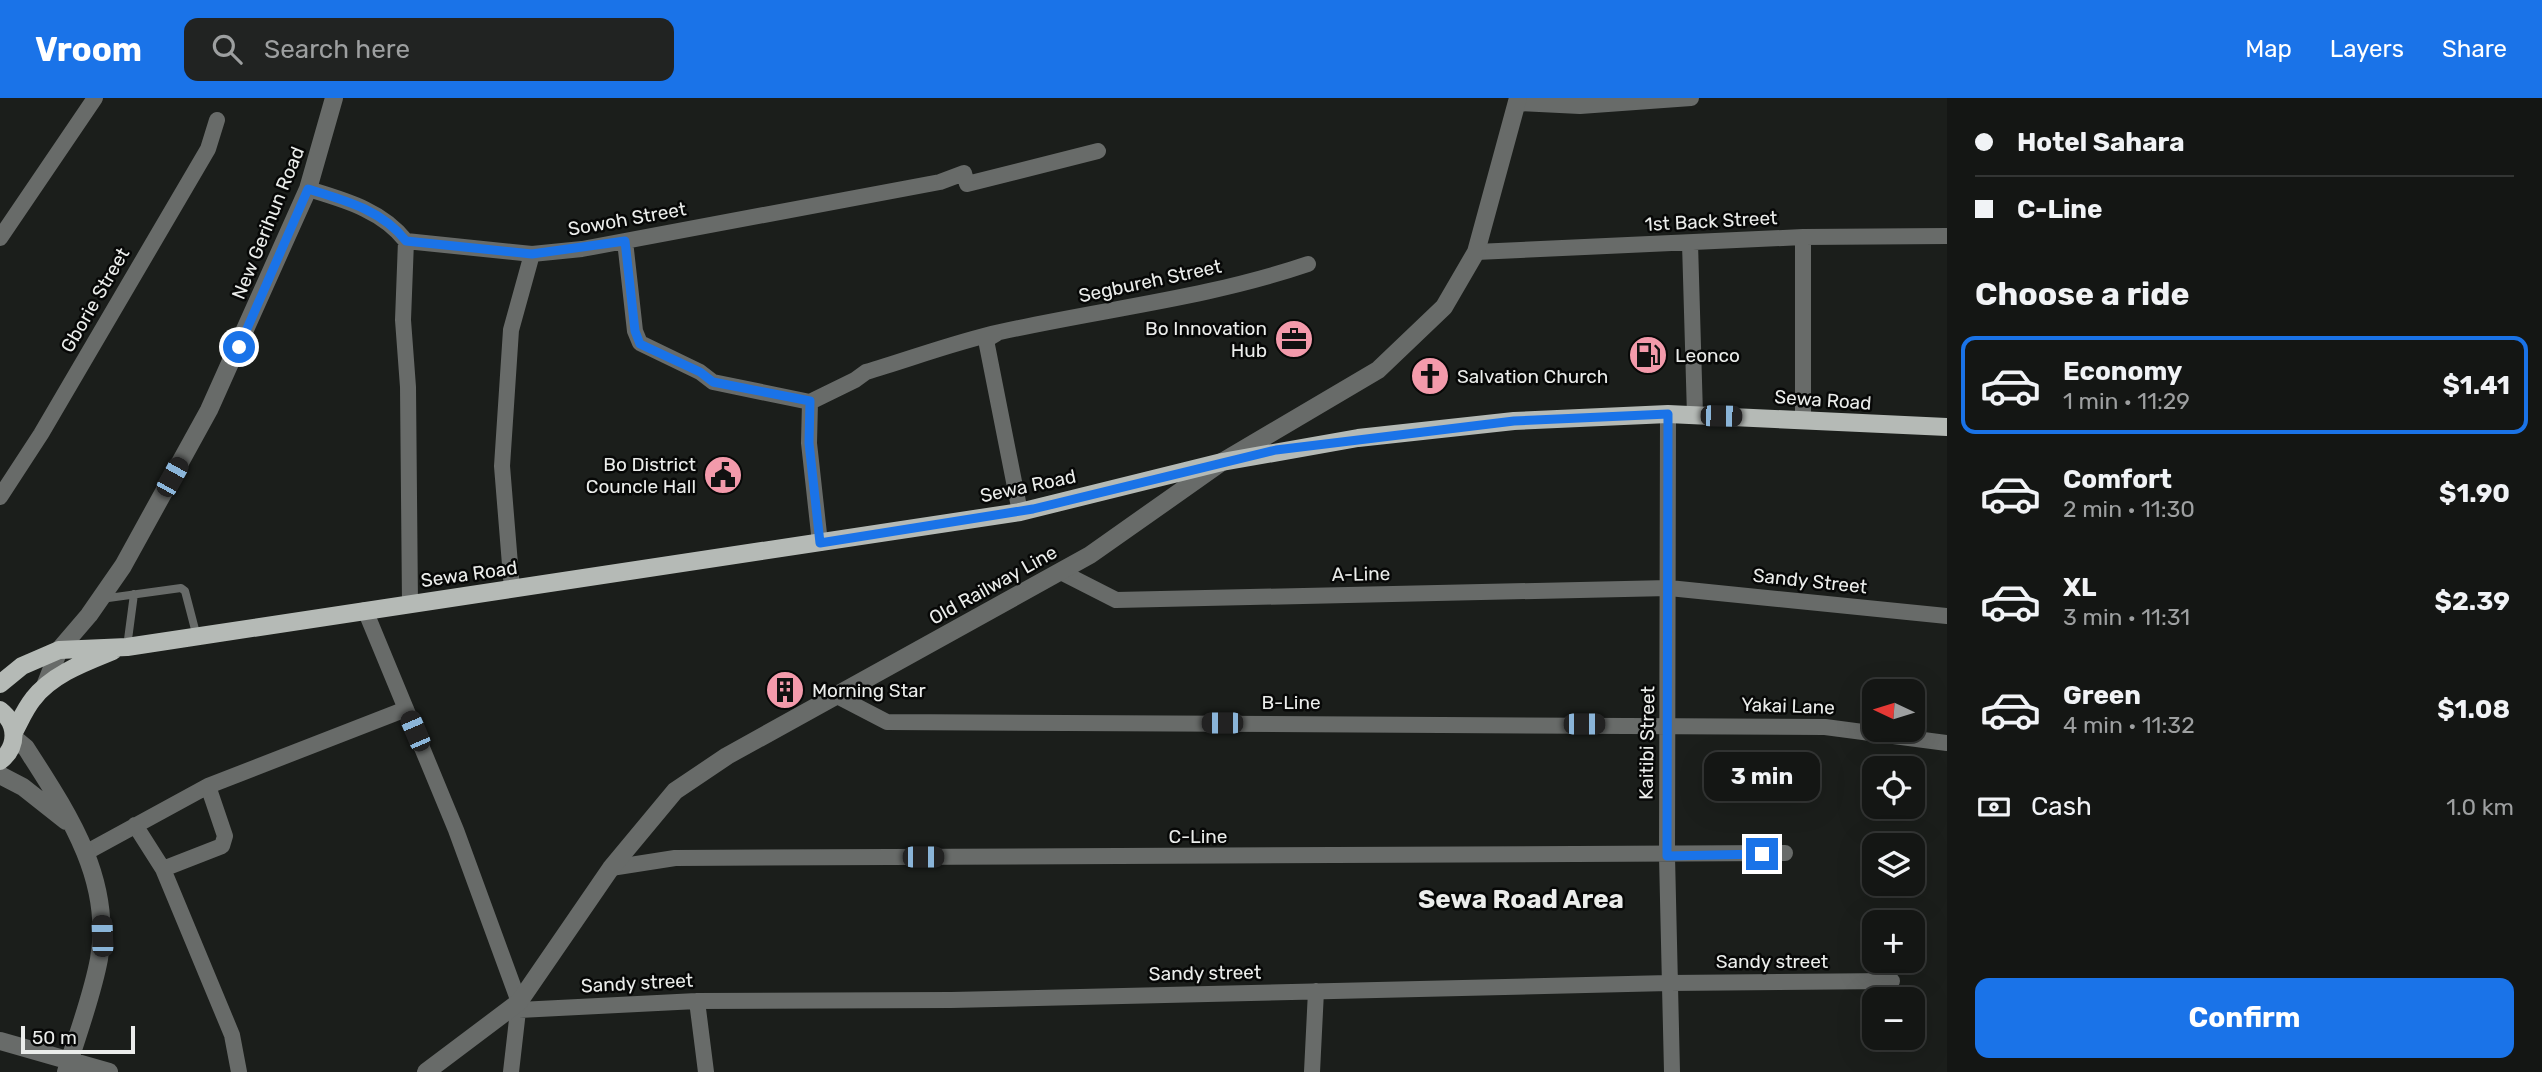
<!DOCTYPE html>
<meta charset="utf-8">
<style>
:root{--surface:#141614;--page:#212322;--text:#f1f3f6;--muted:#9d9fa0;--line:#333534;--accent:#1a73e8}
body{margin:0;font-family:Rubik,sans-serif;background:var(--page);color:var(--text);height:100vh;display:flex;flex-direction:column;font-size:26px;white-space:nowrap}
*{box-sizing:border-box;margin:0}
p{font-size:23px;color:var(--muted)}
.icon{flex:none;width:38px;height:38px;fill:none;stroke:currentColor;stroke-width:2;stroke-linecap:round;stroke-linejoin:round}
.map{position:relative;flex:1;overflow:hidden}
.panel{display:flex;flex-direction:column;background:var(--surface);width:595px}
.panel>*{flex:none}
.top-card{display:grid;align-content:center;height:154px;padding:0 28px;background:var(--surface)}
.needle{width:46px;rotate:274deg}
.buttons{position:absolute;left:1862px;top:581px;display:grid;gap:14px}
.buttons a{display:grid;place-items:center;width:63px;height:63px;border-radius:14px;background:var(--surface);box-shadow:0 7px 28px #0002,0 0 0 2px var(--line);font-size:35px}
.scale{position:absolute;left:21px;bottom:18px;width:114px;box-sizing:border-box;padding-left:7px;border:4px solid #ebedeb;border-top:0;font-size:19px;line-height:24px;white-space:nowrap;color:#ebedeb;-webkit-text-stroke:5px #070807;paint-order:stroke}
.end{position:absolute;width:32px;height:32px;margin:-16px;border:9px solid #1a73e8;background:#fff;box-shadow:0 0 0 4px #fff}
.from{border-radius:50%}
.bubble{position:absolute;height:49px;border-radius:14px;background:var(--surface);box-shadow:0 7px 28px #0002,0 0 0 2px var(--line);font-size:23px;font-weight:700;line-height:49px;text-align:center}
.car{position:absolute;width:21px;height:42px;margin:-21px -10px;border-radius:9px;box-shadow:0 0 5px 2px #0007;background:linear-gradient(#222 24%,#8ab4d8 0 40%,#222 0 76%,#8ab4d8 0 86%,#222 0)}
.top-card b{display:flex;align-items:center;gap:24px;height:66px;font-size:26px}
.top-card b+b{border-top:2px solid var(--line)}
.top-card i{width:18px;height:18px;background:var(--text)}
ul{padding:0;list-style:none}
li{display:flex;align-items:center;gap:21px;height:98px;margin:0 14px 10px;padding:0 14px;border:4px solid transparent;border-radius:14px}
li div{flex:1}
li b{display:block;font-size:26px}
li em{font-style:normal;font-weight:700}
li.on{border-color:var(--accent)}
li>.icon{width:63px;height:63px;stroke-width:1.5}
h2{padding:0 28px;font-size:32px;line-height:84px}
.pay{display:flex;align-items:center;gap:18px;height:77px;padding:0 28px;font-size:26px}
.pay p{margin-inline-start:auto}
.button{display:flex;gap:14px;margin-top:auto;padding:14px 28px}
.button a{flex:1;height:80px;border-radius:14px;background:var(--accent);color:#fff;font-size:28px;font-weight:700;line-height:80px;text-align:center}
header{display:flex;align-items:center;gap:42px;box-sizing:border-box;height:98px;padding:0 35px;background:var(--accent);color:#fff}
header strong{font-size:33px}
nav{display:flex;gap:38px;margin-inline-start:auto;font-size:24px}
.search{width:490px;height:63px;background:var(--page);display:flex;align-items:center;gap:18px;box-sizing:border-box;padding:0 24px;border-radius:14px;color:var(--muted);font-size:26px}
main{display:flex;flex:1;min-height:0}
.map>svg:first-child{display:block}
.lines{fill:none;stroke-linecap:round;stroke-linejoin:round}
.service{stroke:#686b69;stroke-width:8}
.minor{stroke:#686b69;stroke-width:16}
.tertiary{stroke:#686b69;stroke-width:18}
.primary{stroke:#b5bab6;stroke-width:18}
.route{stroke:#1a73e8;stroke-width:9}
.labels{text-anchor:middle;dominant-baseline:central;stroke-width:5;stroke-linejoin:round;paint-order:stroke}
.street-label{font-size:19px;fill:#ebedeb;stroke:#070807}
.poi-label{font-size:19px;fill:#ebedeb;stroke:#070807;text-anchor:start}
.district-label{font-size:26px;font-weight:bold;fill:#ebedeb;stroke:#070807}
</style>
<header>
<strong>Vroom</strong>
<div class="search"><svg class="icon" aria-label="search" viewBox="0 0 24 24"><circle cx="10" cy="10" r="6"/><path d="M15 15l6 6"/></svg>Search here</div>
<nav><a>Map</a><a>Layers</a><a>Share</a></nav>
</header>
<main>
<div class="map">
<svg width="1947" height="974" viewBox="0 0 1947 974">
<rect width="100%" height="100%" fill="#1b1e1b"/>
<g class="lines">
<path class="service" d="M101,501L181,490L185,493L197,539
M127,549L134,496"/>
<path class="minor" d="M1517,5L1580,8L1691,0
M308,91C344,102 382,112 406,143L532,156L582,151L940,84L964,75L967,86L1098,53
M0,140L95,0
M406,143L403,222L408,289L410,506
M625,143L635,233L640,245L700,274L713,284L810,304
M1690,145L1695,317
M1476,154L1803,139L1947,138
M996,236L986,242L1020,414
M1668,316L1667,758L1672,974
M1803,320V139
M0,399L41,336L208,51L217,22
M820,445L809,345L810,304L855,282L866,274C910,261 955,244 1000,234C1103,211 1208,200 1308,166
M1061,474L1116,502L1669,490L1947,518
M512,491L502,368L511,232L532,156
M365,512L456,732L519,904L511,974
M837,598L887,624L1825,629L1947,645
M135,727L163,771L222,748L225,738L208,688
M87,754L208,688L406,611
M611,770L675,760L1785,755
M163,771L232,937L239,974
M697,903L706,974
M519,912L697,903L951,902L1669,885L1892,883
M1312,974L1316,893"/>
<path class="tertiary" d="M45,588L59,552L89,517L123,468L209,312L308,91L334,0
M14,640L26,650C67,714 113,781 99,861C92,899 77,937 66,974
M0,677L23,689L66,723
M0,943L109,974
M426,974L519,904L611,770L675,693L727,658L1090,457L1222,364L1378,272L1444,209L1476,154L1518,0"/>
<path class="primary" d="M0,586L22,568L59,552L127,549L1020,414L1222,364L1358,340L1514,323L1668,316L1947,329
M0,612C18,626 18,649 0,663
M14,634C20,623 25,611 33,601C52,576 86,564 113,553"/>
</g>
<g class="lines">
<path class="route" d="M239,249L308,91C344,102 382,112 406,143L532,156L625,143L635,233L640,246L700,274L713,284L810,303L809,345L820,445L1033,411L1276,352L1514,323L1668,316L1667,758L1762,756"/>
</g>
<defs>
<symbol id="office-disc" viewBox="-11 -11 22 22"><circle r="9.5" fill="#f39aab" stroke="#070807"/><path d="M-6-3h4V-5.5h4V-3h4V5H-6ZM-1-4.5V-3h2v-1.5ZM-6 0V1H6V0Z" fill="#111"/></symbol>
<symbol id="fuel-disc" viewBox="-11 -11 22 22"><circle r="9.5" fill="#f39aab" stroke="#070807"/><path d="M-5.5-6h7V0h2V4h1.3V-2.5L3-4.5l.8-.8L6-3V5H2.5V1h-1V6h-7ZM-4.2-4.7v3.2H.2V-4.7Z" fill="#111"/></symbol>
<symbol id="church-disc" viewBox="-11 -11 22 22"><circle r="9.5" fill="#f39aab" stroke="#070807"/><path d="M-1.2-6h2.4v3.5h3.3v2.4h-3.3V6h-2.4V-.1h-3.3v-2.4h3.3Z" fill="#111"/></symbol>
<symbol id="civic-disc" viewBox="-11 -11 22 22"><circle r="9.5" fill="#f39aab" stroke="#070807"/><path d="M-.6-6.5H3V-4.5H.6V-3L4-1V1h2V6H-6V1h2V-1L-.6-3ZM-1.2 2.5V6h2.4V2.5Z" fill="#111"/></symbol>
<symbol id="building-disc" viewBox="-11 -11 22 22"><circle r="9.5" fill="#f39aab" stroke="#070807"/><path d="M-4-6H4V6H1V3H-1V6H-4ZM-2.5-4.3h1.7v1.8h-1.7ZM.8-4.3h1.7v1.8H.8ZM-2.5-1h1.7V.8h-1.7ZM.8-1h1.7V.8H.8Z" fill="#111"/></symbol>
</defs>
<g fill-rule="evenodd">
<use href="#office-disc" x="1272" y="219" width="44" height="44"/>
<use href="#fuel-disc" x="1626" y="235" width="44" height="44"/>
<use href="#church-disc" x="1408" y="256" width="44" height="44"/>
<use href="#civic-disc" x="701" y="355" width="44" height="44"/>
<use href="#building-disc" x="763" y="570" width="44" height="44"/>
</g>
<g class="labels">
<g class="street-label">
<text transform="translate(627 121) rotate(-10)">Sowoh Street</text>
<text transform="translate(1711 123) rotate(-3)">1st Back Street</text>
<text transform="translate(268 125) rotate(-68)">New Gerihun Road</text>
<text transform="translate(1150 183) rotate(-12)">Segbureh Street</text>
<text transform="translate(95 202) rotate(-60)">Gborie Street</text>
<text transform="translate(1823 302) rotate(4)">Sewa Road</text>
<text transform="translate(1028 388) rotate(-12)">Sewa Road</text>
<text transform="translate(469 476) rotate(-8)">Sewa Road</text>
<text transform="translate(1361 476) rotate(-1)">A-Line</text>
<text transform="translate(1810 483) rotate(6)">Sandy Street</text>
<text transform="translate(993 487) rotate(-29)">Old Railway Line</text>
<text x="1291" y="604">B-Line</text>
<text transform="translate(1788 608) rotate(2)">Yakai Lane</text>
<text transform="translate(1647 645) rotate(-89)">Kaitibi Street</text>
<text x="1198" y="738">C-Line</text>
<text x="1772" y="863">Sandy street</text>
<text transform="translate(1205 875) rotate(-1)">Sandy street</text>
<text transform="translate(637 885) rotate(-3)">Sandy street</text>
</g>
<g class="poi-label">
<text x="1267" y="230" text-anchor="end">Bo Innovation<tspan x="1267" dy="22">Hub</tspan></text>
<text x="1675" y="257">Leonco</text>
<text x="1457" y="278">Salvation Church</text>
<text x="696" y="366" text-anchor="end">Bo District<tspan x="696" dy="22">Councle Hall</tspan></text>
<text x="812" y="592">Morning Star</text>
</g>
<g class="district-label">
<text x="1521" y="801">Sewa Road Area</text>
</g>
</g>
</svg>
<div class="buttons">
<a><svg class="needle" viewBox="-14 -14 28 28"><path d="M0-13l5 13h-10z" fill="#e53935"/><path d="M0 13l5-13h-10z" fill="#9d9fa0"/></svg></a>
<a><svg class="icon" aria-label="locate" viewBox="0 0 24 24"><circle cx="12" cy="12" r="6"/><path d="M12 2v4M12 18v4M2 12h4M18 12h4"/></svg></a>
<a><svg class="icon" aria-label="layers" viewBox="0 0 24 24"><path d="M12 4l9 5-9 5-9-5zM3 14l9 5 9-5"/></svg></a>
<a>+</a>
<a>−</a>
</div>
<div class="scale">50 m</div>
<i class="end from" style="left:239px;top:249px"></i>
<i class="end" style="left:1762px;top:756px"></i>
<div class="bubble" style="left:1704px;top:654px;width:116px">3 min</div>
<i class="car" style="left:1721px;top:318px;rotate:91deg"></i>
<i class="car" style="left:172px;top:379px;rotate:29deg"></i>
<i class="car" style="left:1222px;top:625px;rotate:270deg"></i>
<i class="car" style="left:1584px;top:626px;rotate:90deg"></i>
<i class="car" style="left:415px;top:633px;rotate:337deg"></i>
<i class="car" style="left:923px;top:759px;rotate:90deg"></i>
<i class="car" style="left:102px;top:838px;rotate:358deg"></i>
</div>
<section class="panel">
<div class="top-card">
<b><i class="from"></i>Hotel Sahara</b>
<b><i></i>C-Line</b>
</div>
<h2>Choose a ride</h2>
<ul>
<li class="on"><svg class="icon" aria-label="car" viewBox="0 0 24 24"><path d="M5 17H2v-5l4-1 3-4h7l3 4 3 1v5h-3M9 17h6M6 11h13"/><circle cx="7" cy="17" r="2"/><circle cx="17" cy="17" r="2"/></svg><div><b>Economy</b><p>1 min · 11:29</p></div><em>$1.41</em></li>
<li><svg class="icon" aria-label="car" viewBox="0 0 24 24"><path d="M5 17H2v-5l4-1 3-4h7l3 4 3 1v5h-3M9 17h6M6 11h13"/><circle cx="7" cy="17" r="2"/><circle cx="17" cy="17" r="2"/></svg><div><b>Comfort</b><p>2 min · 11:30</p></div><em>$1.90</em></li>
<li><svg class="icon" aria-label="car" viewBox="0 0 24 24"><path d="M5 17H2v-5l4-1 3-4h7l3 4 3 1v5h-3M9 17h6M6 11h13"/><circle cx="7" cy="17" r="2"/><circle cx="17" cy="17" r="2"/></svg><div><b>XL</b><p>3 min · 11:31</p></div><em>$2.39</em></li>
<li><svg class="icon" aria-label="car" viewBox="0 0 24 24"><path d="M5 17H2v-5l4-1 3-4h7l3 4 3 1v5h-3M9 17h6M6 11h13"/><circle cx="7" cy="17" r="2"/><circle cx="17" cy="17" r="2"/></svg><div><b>Green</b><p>4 min · 11:32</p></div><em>$1.08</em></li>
</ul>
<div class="pay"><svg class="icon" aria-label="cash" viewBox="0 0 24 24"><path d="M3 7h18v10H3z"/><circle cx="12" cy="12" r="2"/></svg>Cash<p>1.0 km</p></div>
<div class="button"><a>Confirm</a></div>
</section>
</main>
